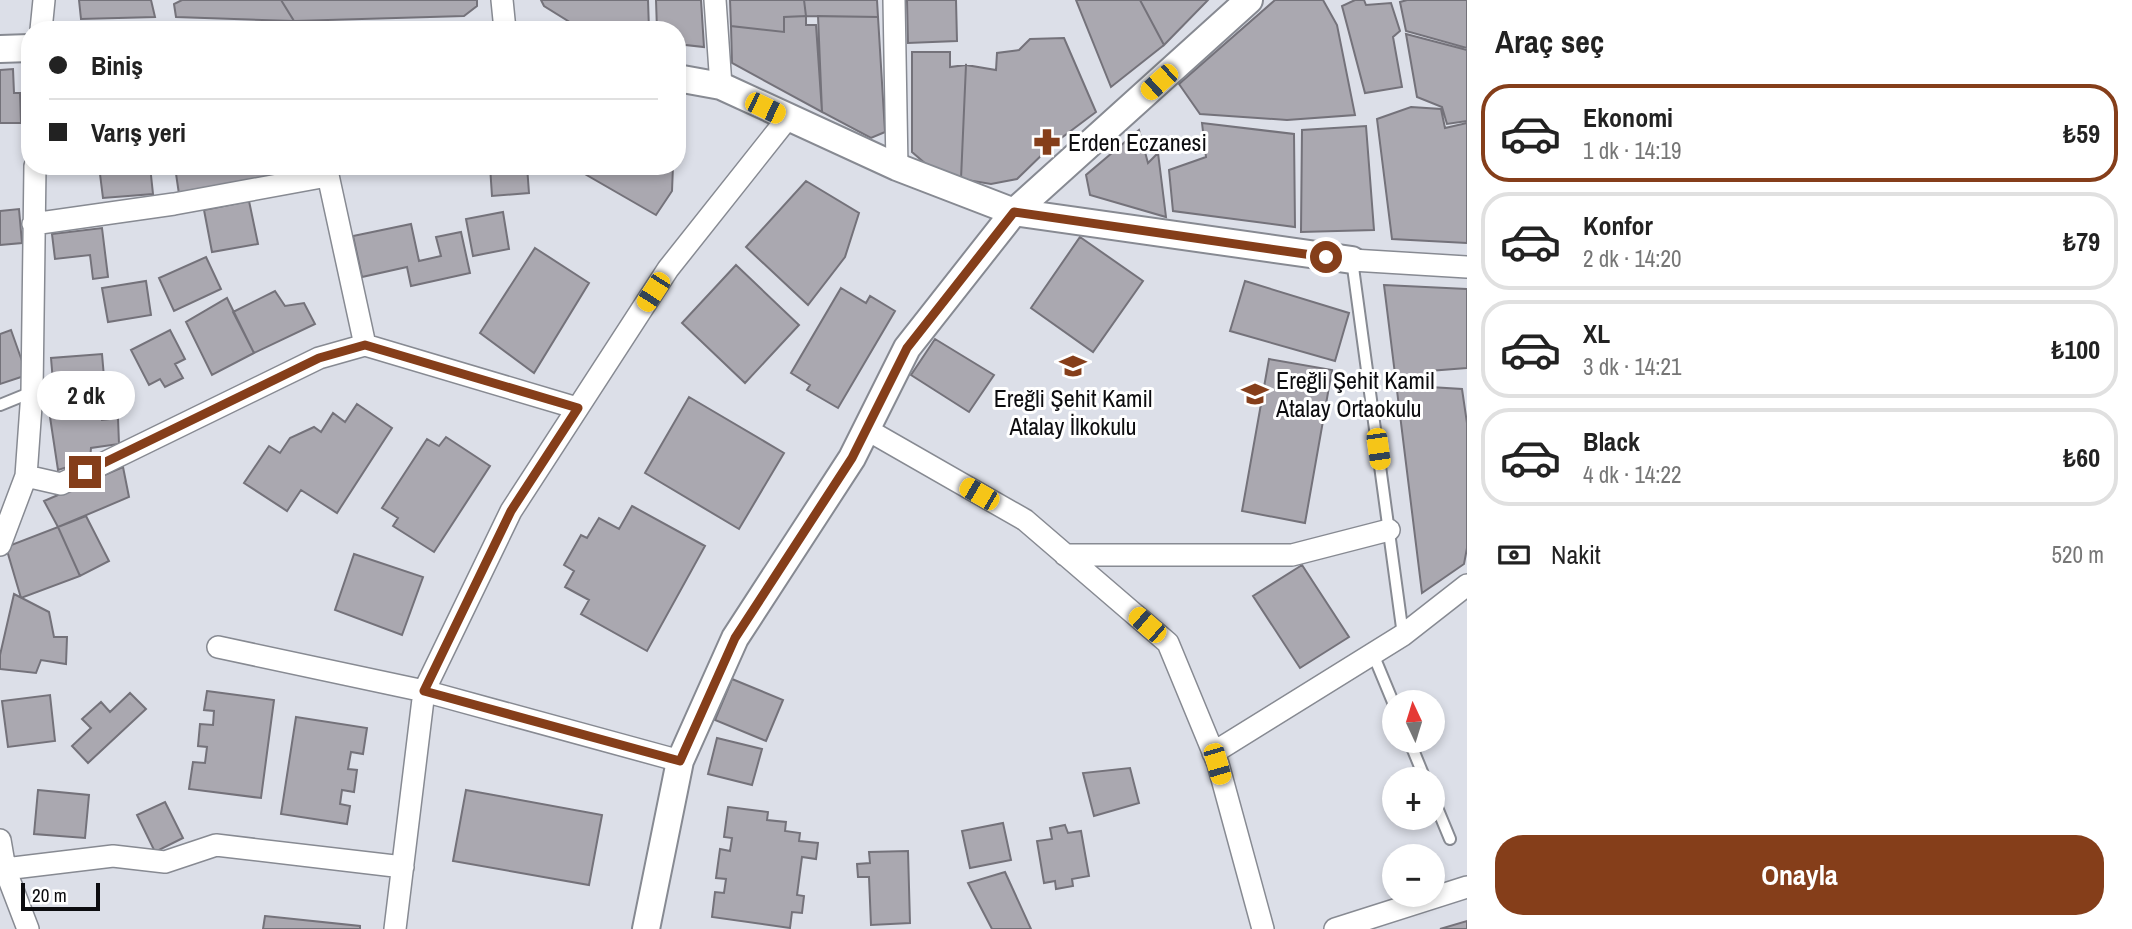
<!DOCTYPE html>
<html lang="tr">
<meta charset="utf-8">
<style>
:root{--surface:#fff;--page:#f6f6f6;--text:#222;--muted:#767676;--line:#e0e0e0;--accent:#853e1a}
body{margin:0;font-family:"Archivo Narrow",sans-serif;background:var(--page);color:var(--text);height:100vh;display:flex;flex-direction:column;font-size:26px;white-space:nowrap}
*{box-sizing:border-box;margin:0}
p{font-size:23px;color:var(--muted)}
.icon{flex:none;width:38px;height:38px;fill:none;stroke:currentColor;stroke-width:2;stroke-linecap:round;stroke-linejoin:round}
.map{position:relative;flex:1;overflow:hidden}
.details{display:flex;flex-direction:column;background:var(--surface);width:665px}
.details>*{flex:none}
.guide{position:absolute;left:21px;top:21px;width:665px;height:154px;border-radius:28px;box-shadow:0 4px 10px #0003;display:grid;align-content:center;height:154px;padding:0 28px;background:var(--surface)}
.needle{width:46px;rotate:356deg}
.controls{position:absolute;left:1382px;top:690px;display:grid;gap:14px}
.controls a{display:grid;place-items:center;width:63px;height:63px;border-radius:50%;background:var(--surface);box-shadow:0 4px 10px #0003;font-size:35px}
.scale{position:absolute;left:21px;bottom:18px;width:79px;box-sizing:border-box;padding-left:7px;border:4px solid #0c0c0f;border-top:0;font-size:19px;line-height:24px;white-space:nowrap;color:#0c0c0f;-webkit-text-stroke:5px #fff;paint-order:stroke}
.end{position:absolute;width:32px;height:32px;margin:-16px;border:9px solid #853e1a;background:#fff;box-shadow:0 0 0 4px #fff}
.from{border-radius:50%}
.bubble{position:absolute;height:49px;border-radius:24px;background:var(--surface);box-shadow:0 4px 10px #0003;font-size:23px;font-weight:700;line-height:49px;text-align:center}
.car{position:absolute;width:21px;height:42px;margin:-21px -10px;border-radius:9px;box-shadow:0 0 5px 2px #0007;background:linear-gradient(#f5c518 24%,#345 0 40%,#f5c518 0 76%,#345 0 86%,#f5c518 0)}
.guide b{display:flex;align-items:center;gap:24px;height:66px;font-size:26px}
.guide b+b{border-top:2px solid var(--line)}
.guide i{width:18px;height:18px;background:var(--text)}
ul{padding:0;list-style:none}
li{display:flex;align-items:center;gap:21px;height:98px;margin:0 14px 10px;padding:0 14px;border:4px solid var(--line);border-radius:28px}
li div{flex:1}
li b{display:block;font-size:26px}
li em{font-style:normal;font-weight:700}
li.active{border-color:var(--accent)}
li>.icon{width:63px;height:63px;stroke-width:1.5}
h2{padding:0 28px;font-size:32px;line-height:84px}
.pay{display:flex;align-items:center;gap:18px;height:77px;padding:0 28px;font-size:26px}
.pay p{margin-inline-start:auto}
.cta{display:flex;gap:14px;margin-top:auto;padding:14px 28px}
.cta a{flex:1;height:80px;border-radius:28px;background:var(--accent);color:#fff;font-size:28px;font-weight:700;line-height:80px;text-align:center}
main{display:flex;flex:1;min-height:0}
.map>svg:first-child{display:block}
.building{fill:#aaa8b0;stroke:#74727a;stroke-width:2}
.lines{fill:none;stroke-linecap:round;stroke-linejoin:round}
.service-casing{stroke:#878a92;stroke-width:14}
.minor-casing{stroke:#878a92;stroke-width:24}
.tertiary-casing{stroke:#878a92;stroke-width:30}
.service{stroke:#fff;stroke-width:10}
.minor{stroke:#fff;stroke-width:21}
.tertiary{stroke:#fff;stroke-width:26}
.route{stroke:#853e1a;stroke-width:9}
.labels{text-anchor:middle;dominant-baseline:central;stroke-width:6;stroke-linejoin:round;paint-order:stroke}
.poi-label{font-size:24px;fill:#0c0c0f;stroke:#fff;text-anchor:start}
</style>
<main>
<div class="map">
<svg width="1467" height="929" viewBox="0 0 1467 929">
<rect width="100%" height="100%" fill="#dcdfe8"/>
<path class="building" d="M79,0H151L155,17L81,19Z
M182,0H281L294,21L176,17L174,4Z
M281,0H477V6L464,16L294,21Z
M541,0H648L649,30L581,29L544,6Z
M656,0H701L704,47L677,44V30H657Z
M730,0H804L806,16L784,17V32L731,26Z
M804,0H877L878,17L806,16Z
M907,0H956L957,41L908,43Z
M1076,0H1140L1164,45L1111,87Z
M1140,0H1208L1164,45Z
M1275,0H1323L1337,25L1355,115L1287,120L1200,114L1179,84Z
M1355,0H1364L1366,5L1391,3L1400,31L1393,37L1402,87L1365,93L1342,6Z
M1407,0H1467V48L1406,31L1400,2Z
M806,16V25H816L822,112L732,63L731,26L784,32V17Z
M818,16L878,17L885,132L871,138L822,112Z
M1406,34L1467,50V121L1447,124L1442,107L1417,97Z
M1064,38L1096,112L1052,145L1017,179L991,184L961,179L966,65L996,70L997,53L1019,50L1030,39Z
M912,52H950V67L966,65L961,179L934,171L912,152Z
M13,69L14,93H20L21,123H0V70Z
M1411,107L1441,109L1445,128L1467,123V243L1392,239L1377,119Z
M1202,123L1294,134L1295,227L1173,211L1169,170L1206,157Z
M1366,126L1374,230L1301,232L1302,130Z
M1139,130L1148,163L1158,153L1166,217L1090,195L1086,175Z
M99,166H150L153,194L103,198Z
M296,166L298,176L179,194L175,167Z
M490,166H527L529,193L492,196Z
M571,166H673L672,191L656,215Z
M806,181L859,213L845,257L808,305L746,247Z
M249,201L258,244L212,252L204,210Z
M19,209L22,243L0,245V211Z
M503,212L509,249L473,256L466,219Z
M411,224L419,261L441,256L436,237L461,232L470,273L411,286L407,267L362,277L353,236Z
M102,228L108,277L93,279L90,255L55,259L52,234Z
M1080,237L1143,281L1093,352L1031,308Z
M535,248L589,283L534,373L480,333Z
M206,257L221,289L174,311L159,278Z
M736,265L799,325L745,383L682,323Z
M146,281L151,315L108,322L102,288Z
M1245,281L1349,313L1335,361L1230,331Z
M1384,285L1467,289V368L1429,371L1430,387L1462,389L1467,423V548L1464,564L1422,593Z
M841,288L866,303L870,296L895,311L838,408L807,390L810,385L791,373Z
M275,291L285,306L304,303L315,324L254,353L233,312Z
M227,298L254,353L212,375L186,322Z
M11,330L27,375L0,384V334Z
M170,330L185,359L175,364L183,378L165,387L160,379L149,385L131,350Z
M935,339L994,375L969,412L911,375Z
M102,354L104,377L53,382L51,358Z
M1269,359L1332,370L1305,523L1242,511Z
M689,397L784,453L739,529L645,473Z
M357,404L392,428L337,513L301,490L287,511L244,483L269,446L280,453L290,438L314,427L321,432L333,413L345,422Z
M100,409L102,420L118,418L119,444L91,448L90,460L58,470L50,417Z
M446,437L490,466L434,552L393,526L398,518L382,508L427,439L439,446Z
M123,467L129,497L58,527L44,501Z
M632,506L705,546L647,651L581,614L589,600L565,587L574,571L564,565L581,535L587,538L599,518L619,529Z
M86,516L109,561L80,576L58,527Z
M58,527L80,576L21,598L6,547Z
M354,554L423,577L402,635L335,610Z
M1302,565L1349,637L1300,668L1253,596Z
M14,594L49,612L54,637H67L66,664L41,660L36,673L0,669V655Z
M732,679L783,700L766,741L715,720Z
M207,691L274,700L261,798L189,789L193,762L205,763L207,747L198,746L200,724L213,725L214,711L204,710Z
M130,693L146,709L88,763L72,746L91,728L82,719L101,702L110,712Z
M50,695L55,741L8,747L2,701Z
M296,717L367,728L363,754L351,752L348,769L357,770L354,792L342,790L340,804L350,806L347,824L281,814Z
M717,738L762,749L752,785L708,774Z
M1130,768L1139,803L1094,816L1083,773Z
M38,790L89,795L85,838L34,834Z
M466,790L602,815L589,885L453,861Z
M165,802L183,838L155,852L137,815Z
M728,807L768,812L767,820L786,822L785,831L800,833L799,841L818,843L816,859L802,857L797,895L804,896L802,913L792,912L790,928L712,917L715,892L724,893L726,879L716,878L720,849L730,851L732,838L724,837Z
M1003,823L1011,860L970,868L962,831Z
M1065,825L1068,833L1081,831L1089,876L1072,879L1073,886L1056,889L1055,881L1044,883L1037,841L1052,839L1050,828Z
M908,851L910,923L871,925L869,877H858L857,864L870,863L869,852Z
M1005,872L1031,929H992L968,883Z
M265,916L360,926V929H263Z
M1467,921V929H1440Z"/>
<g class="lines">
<defs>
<path id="service" d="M1352,260L1403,635
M0,405L32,392
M1373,654L1395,707
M1409,740L1425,779
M1433,798L1450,839"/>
<path id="minor" d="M502,0L505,30
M715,0L721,86
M894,0L897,167
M41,30L44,0
M33,224L174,204L327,176
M1352,260L1467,267
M365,345L577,408
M866,429L1025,520L1168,643L1218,764L1263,929
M26,476L61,484L319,358L365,345L326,166
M0,545L26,476L32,392L35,166
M1065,555H1292L1389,530
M218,647L424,691L680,761
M1213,753L1403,635L1467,585
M0,840L5,869L28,929
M5,869L113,856L165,862L216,845L403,867
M395,929L424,691L511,511L668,269L787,119
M1335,929L1467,887"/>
<path id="tertiary" d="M0,49L30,48
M677,78L721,86L897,167L1014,212L1352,260
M646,929L680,761L735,638L852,458L907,348L1014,212L1249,0"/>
</defs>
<use href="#service" class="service-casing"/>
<use href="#minor" class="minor-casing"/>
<use href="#tertiary" class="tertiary-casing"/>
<use href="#service" class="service"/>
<use href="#minor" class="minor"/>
<use href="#tertiary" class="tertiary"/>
</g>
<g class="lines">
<path class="route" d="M85,472L319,358L365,345L578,408L511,511L424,691L680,761L735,638L852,458L907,348L1014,212L1326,257"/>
</g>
<defs>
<symbol id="pharmacy-bare" viewBox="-9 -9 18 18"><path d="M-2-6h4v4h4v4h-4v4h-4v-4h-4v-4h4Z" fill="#853e1a" stroke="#fff" stroke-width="2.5" paint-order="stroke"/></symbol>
<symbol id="school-bare" viewBox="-9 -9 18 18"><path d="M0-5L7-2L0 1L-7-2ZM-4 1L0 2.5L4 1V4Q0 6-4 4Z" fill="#853e1a" stroke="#fff" stroke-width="2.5" paint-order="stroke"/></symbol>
</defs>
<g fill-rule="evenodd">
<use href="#pharmacy-bare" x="1028" y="123" width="38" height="38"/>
<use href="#school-bare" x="1054" y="347" width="38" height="38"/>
<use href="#school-bare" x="1236" y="375" width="38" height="38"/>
</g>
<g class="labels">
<g class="poi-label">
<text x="1068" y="142">Erden Eczanesi</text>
<text x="1276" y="380">Ereğli Şehit Kamil<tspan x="1276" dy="28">Atalay Ortaokulu</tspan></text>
<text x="1073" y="398" text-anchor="middle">Ereğli Şehit Kamil<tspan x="1073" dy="28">Atalay İlkokulu</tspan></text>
</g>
</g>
</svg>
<div class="controls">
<a><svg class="needle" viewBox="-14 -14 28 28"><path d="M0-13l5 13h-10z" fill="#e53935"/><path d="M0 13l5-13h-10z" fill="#767676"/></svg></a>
<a>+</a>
<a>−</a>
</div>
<div class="scale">20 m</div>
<i class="end from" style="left:1326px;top:257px"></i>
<i class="end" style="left:85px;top:472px"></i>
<div class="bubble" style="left:37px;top:371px;width:98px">2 dk</div>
<i class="car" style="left:1159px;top:82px;rotate:228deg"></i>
<i class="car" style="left:765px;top:108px;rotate:116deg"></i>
<i class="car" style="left:653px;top:292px;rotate:213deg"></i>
<i class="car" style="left:1378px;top:449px;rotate:172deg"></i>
<i class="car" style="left:979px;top:494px;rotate:300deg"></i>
<i class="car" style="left:1147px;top:625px;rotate:311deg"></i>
<i class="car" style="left:1217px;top:764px;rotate:164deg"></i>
<div class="guide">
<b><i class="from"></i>Biniş</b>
<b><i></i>Varış yeri</b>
</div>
</div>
<section class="details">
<h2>Araç seç</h2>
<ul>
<li class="active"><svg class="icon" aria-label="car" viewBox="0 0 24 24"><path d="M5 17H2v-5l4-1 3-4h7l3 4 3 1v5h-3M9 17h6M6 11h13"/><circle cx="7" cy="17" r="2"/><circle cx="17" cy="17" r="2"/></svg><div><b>Ekonomi</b><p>1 dk · 14:19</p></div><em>₺59</em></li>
<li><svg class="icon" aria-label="car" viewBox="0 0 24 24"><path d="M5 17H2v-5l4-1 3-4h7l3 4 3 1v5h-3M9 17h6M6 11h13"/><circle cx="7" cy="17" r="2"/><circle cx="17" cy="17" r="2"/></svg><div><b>Konfor</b><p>2 dk · 14:20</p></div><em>₺79</em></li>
<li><svg class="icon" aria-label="car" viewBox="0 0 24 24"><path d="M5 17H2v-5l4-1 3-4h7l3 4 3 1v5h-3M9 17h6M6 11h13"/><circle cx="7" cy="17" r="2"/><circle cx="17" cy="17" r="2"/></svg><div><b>XL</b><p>3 dk · 14:21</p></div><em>₺100</em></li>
<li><svg class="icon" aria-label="car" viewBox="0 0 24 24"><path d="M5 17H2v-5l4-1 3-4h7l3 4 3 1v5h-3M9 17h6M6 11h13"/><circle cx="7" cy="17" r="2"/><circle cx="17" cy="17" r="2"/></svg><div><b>Black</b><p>4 dk · 14:22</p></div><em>₺60</em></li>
</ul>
<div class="pay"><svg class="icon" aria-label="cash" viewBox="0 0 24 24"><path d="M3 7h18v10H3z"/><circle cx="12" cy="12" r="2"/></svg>Nakit<p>520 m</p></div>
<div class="cta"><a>Onayla</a></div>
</section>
</main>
